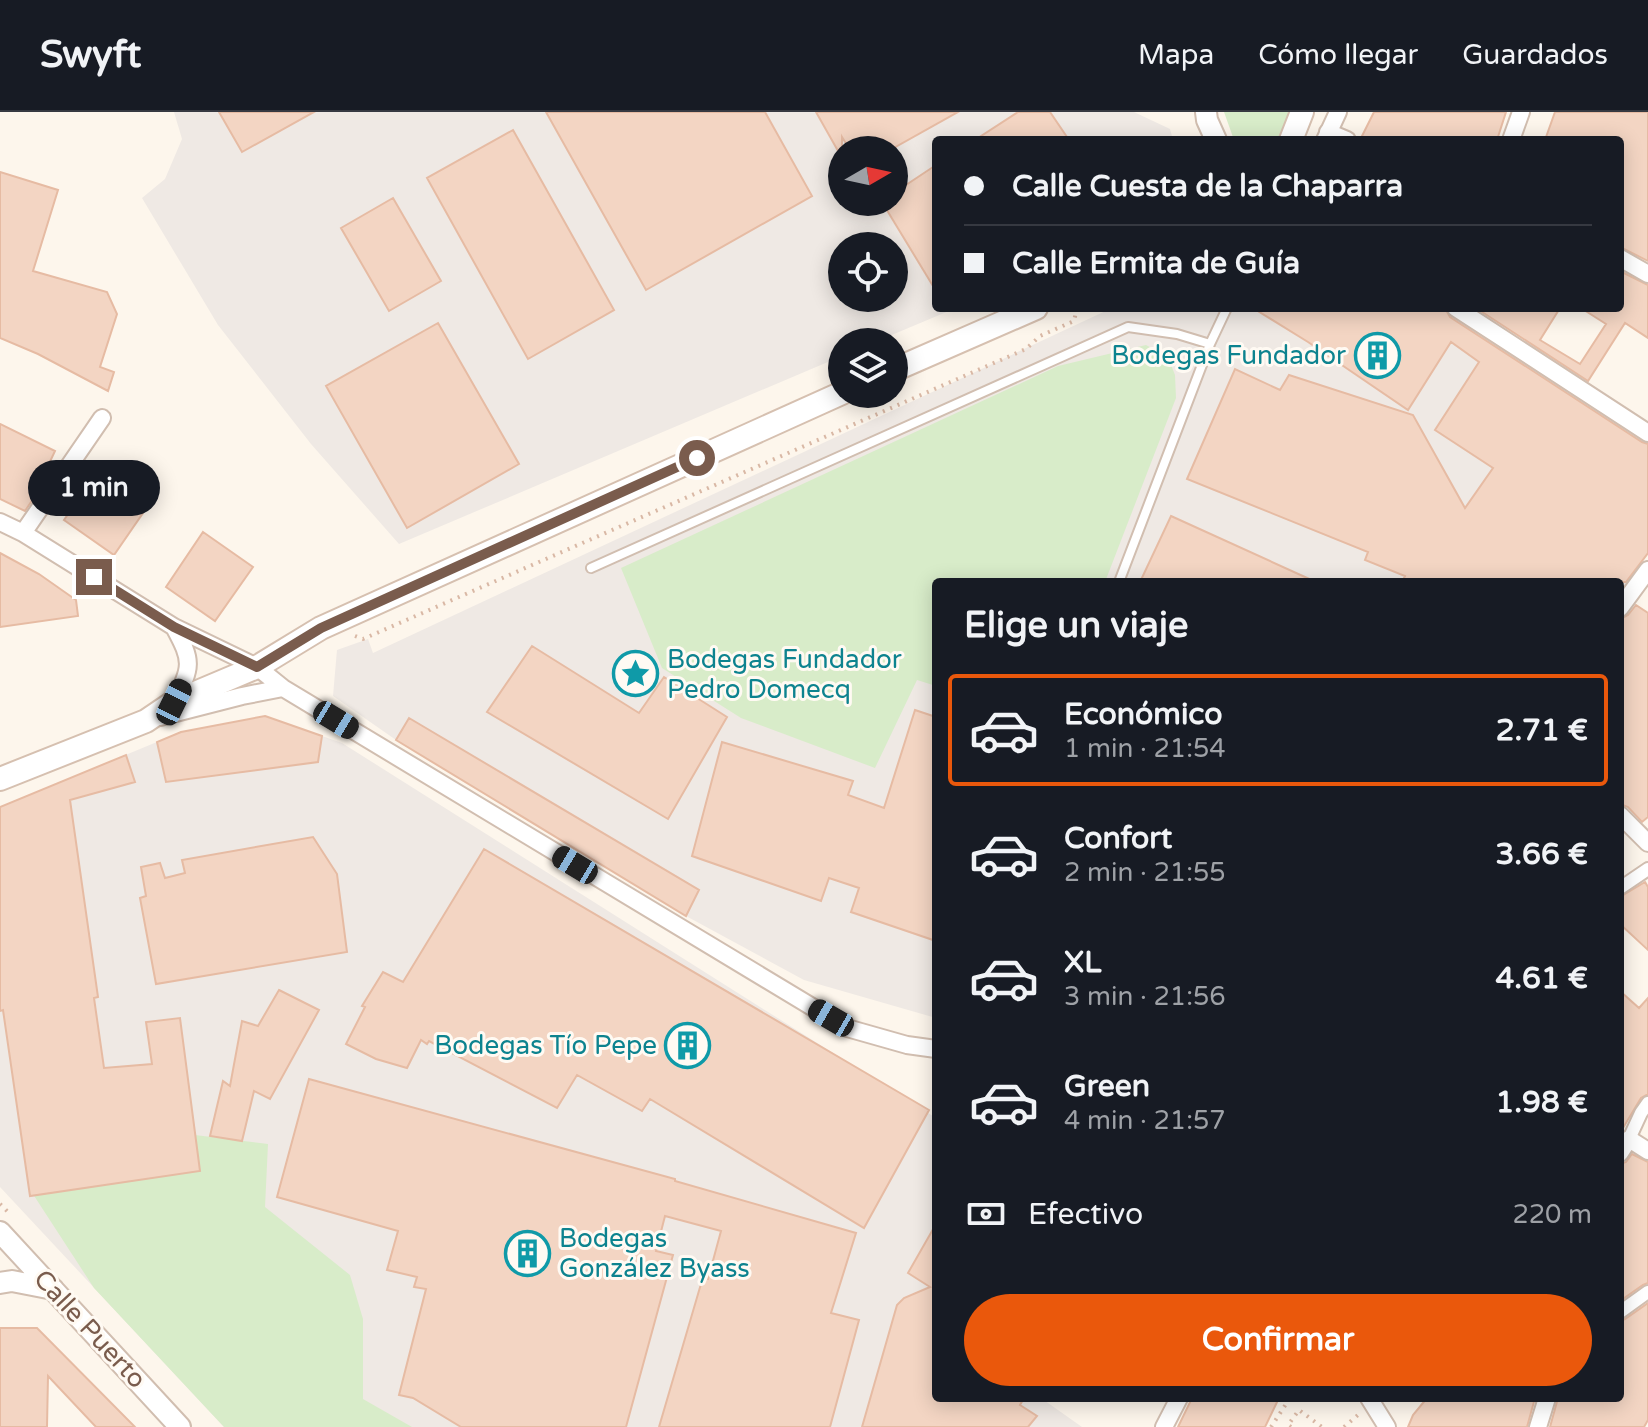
<!DOCTYPE html>
<html lang="es">
<meta charset="utf-8">
<style>
:root{--surface:#171b24;--page:#20242c;--text:#f1f3f6;--muted:#9ea1a6;--line:#363941;--accent:#ea580c}
body{margin:0;font-family:"Varela Round",sans-serif;background:var(--page);color:var(--text);height:100vh;display:flex;flex-direction:column;font-size:30px;white-space:nowrap}
*{box-sizing:border-box;margin:0}
p{font-size:26px;color:var(--muted)}
.icon{flex:none;width:44px;height:44px;fill:none;stroke:currentColor;stroke-width:2;stroke-linecap:round;stroke-linejoin:round}
.map{position:relative;flex:1;overflow:hidden}
.drawer{position:absolute;left:932px;top:466px;width:692px;height:824px;display:flex;flex-direction:column;background:var(--surface);border-radius:8px;box-shadow:0 4px 20px #0003}
.drawer>*{flex:none}
.top-card{position:absolute;left:932px;top:24px;width:692px;height:176px;border-radius:8px;box-shadow:0 4px 20px #0003;display:grid;align-content:center;height:176px;padding:0 32px;background:var(--surface)}
.needle{width:52px;rotate:81deg}
.tools{position:absolute;left:828px;top:24px;display:grid;gap:16px}
.tools a{display:grid;place-items:center;width:80px;height:80px;border-radius:50%;background:var(--surface);box-shadow:0 4px 20px #0003;font-size:40px}
.end{position:absolute;width:36px;height:36px;margin:-18px;border:10px solid #7a5c4d;background:#fff;box-shadow:0 0 0 4px #fff}
.from{border-radius:50%}
.bubble{position:absolute;height:56px;border-radius:28px;background:var(--surface);box-shadow:0 4px 20px #0003;font-size:26px;font-weight:700;line-height:56px;text-align:center}
.car{position:absolute;width:24px;height:48px;margin:-24px -12px;border-radius:10px;box-shadow:0 0 6px 2px #0007;background:linear-gradient(#222 24%,#8ab4d8 0 40%,#222 0 76%,#8ab4d8 0 86%,#222 0)}
.top-card b{display:flex;align-items:center;gap:28px;height:76px;font-size:30px}
.top-card b+b{border-top:2px solid var(--line)}
.top-card i{width:20px;height:20px;background:var(--text)}
ul{padding:0;list-style:none}
li{display:flex;align-items:center;gap:24px;height:112px;margin:0 16px 12px;padding:0 16px;border:4px solid transparent;border-radius:8px}
li div{flex:1}
li b{display:block;font-size:30px}
li em{font-style:normal;font-weight:700}
li.current{border-color:var(--accent)}
li>.icon{width:72px;height:72px;stroke-width:1.5}
h2{padding:0 32px;font-size:36px;line-height:96px}
.pay{display:flex;align-items:center;gap:20px;height:88px;padding:0 32px;font-size:30px}
.pay p{margin-inline-start:auto}
.action{display:flex;gap:16px;margin-top:auto;padding:16px 32px}
.action a{flex:1;height:92px;border-radius:48px;background:var(--accent);color:#fff;font-size:32px;font-weight:700;line-height:92px;text-align:center}
header{display:flex;align-items:center;gap:48px;box-sizing:border-box;height:112px;padding:0 40px;background:var(--surface);border-bottom:2px solid var(--line)}
header strong{font-size:38px}
nav{display:flex;gap:44px;margin-inline-start:auto;font-size:28px}
.map>svg:first-child{display:block}
.industrial{fill:#efe9e4;fill-rule:evenodd}
.green{fill:#d8ecc9}
.building{fill:#f3d5c3;stroke:#e6bba3;stroke-width:2}
.lines{fill:none;stroke-linecap:round;stroke-linejoin:round}
.service-casing{stroke:#d1beb0;stroke-width:12}
.pedestrian-casing{stroke:#d1beb0;stroke-width:16}
.minor-casing{stroke:#d1beb0;stroke-width:20}
.tertiary-casing{stroke:#d1beb0;stroke-width:24}
.secondary-casing{stroke:#d6c0b0;stroke-width:26}
.path{stroke:#d9b8a5;stroke-width:4;stroke-dasharray:2 6;stroke-linecap:butt}
.service{stroke:#fff;stroke-width:8}
.pedestrian{stroke:#fff;stroke-width:12}
.minor{stroke:#fff;stroke-width:16}
.tertiary{stroke:#fff;stroke-width:20}
.secondary{stroke:#fff;stroke-width:22}
.route{stroke:#7a5c4d;stroke-width:10}
.labels{text-anchor:middle;dominant-baseline:central;stroke-width:6;stroke-linejoin:round;paint-order:stroke}
.culture-label{font-size:26px;fill:#0d838f;stroke:#fffaf3;text-anchor:end}
.street-label{font-size:26px;fill:#7a5c4d;stroke:#fffaf3}
</style>
<header>
<strong>Swyft</strong>
<nav><a>Mapa</a><a>Cómo llegar</a><a>Guardados</a></nav>
</header>
<div class="map">
<svg width="1648" height="1315" viewBox="0 0 1648 1315">
<rect width="100%" height="100%" fill="#fdf6ec"/>
<path class="industrial" d="M174,0H1134L1170,17L1173,28H936V196H956L875,230H842V244L399,432L311,332L218,213L142,86L165,67L182,27ZM842,38H894V90H842ZM842,134H894V186H842Z
M1112,196H1447L1648,327V441L1620,480V470H936V906L804,868L686,804L396,628L333,584L337,538L368,527L373,541Z
M265,604L342,631L936,1006V1286H1041L1082,1315H224L0,1075V695L181,620Z"/>
<path class="green" d="M1224,0H1290L1277,28H1234Z
M1146,233L1168,245L1175,263L1176,286L1105,470H936V574L917,568L875,656L741,606L662,556L621,456L1058,254Z
M195,1023L268,1032L265,1095L350,1163L363,1207V1287L412,1315H224L94,1176L29,1076L200,1059Z"/>
<path class="building" d="M219,0H314L242,40Z
M546,0H765L812,84L646,178Z
M816,0H958L890,38H850L842,25V46Z
M1018,0H1050L1069,28H975Z
M1374,0H1506L1497,28H1360Z
M1555,0H1648V149L1620,135V28H1545Z
M513,18L614,198L528,247L427,66Z
M936,53V179L882,90H894V81Z
M0,60L58,78L33,159L107,180L117,202L100,255L114,260L108,279L38,242L0,226Z
M393,86L441,169L389,199L341,116Z
M1620,159L1648,173V226L1625,211L1588,269L1476,196H1560L1540,228L1580,252L1606,212L1581,196H1620Z
M1253,196H1445L1450,205L1642,330L1648,332V441L1626,470H1402L1405,464L1365,448L1368,440L1187,367L1235,257L1280,278L1289,263L1413,303L1465,396L1493,356L1435,318L1479,250L1451,230L1408,298L1308,230Z
M438,211L519,352L407,416L326,274Z
M0,312L55,339L31,390L25,399L0,387Z
M102,354L152,388L114,443L64,408Z
M1171,404L1316,470H1140Z
M203,420L253,455L215,509L166,475Z
M0,441L39,462L76,488L78,504L0,515Z
M1636,493L1648,501V705L1642,710L1628,695L1620,692V507L1628,503Z
M532,534L639,601L664,565L727,605L668,707L487,600Z
M915,598L936,605V829L851,800L859,776L829,766L821,789L692,744L722,630L853,669L848,683L884,696Z
M265,604L322,624L318,650L166,670L157,630L181,620Z
M409,606L699,778L686,804L396,628Z
M126,643L135,670L70,688L98,885L94,886L104,956L152,952L146,910L180,906L200,1059L30,1084L3,898L0,899V695Z
M313,725L337,762L347,840L156,872L140,786L146,784L141,755L160,751L165,766L185,761L182,748Z
M484,737L929,998L864,1116L650,987L642,999L577,963L557,996L429,929L427,932L421,928L407,956L376,947L346,932L365,895L362,894L383,860L403,870Z
M1645,770L1648,775V838L1620,812V785Z
M279,878L319,898L270,987L254,979L242,1029L210,1024L223,969L230,974L242,909L258,914Z
M1620,879L1639,896L1648,886V982L1641,986L1620,1021Z
M309,967L675,1067V1069L856,1121L831,1201L859,1208L830,1315H659L703,1165L708,1167L721,1119L665,1104L656,1139L673,1143L626,1315H461L413,1286L399,1283L426,1177L414,1175L417,1165L387,1158L398,1119L277,1085Z
M1632,1042L1648,1050V1171L1643,1173L1620,1189V1052L1626,1050Z
M936,1112V1286H1024L1020,1293L1037,1304L1028,1315H862L897,1193L904,1186L930,1175L908,1161Z
M1648,1191V1308L1644,1315H1550L1558,1286H1620V1209L1625,1207Z
M0,1216H37L135,1315H96L48,1264L47,1315H0Z
M1192,1286H1279L1265,1315H1178Z
M1427,1286H1535L1527,1315H1408L1413,1303Z"/>
<g class="lines">
<defs>
<path id="service" d="M591,456L1128,215L1177,222L1210,232
M1119,470L1210,232L1227,196"/>
<path id="pedestrian" d="M1620,776L1648,757
M1629,1027L1641,1001L1648,991
M1620,1200L1648,1180"/>
<path id="minor" d="M1328,20L1347,28
M1325,28L1338,0
M1511,28L1521,0
M1620,146L1648,162
M1456,196L1648,321
M0,410L23,421L174,515L257,555L283,576L847,916L907,933L936,937
M23,421L102,306
M1620,496L1648,458
M174,515C193,550 192,554 174,590
M160,605L242,584L283,576
M1620,703L1648,731
M1620,1041L1629,1027L1648,1039
M1369,1286L1387,1315
M1164,1315L1179,1286
M1538,1315L1547,1286"/>
<path id="tertiary" d="M1206,0L1207,8L1216,28
M0,1120L180,1315
M0,1171L12,1169L53,1177"/>
<path id="secondary" d="M1291,28L1302,0
M894,258L1036,196
M0,667L146,609L174,590L257,555L321,516L842,281"/>
</defs>
<use href="#service" class="service-casing"/>
<use href="#pedestrian" class="pedestrian-casing"/>
<use href="#minor" class="minor-casing"/>
<use href="#tertiary" class="tertiary-casing"/>
<use href="#secondary" class="secondary-casing"/>
<path class="path" d="M355,524L363,527L1026,237L1040,224L1074,209L1077,196
M0,1092L9,1101
M1271,1315L1290,1286
M1291,1315L1288,1313L1299,1298L1322,1315
M1344,1315L1358,1303"/>
<use href="#service" class="service"/>
<use href="#pedestrian" class="pedestrian"/>
<use href="#minor" class="minor"/>
<use href="#tertiary" class="tertiary"/>
<use href="#secondary" class="secondary"/>
</g>
<g class="lines">
<path class="route" d="M94,465L174,515L257,555L321,516L697,346"/>
</g>
<defs>
<symbol id="building-ring" viewBox="-11 -11 22 22"><circle r="9.5" fill="#fffaf3" stroke="#0f9aa8" stroke-width="1.5"/><path d="M-4-6H4V6H1V3H-1V6H-4ZM-2.5-4.3h1.7v1.8h-1.7ZM.8-4.3h1.7v1.8H.8ZM-2.5-1h1.7V.8h-1.7ZM.8-1h1.7V.8H.8Z" fill="#0f9aa8"/></symbol>
<symbol id="sight-ring" viewBox="-11 -11 22 22"><circle r="9.5" fill="#fffaf3" stroke="#0f9aa8" stroke-width="1.5"/><path d="M0-6L1.8-2.2L6-1.7L2.9 1.2L3.7 5.4L0 3.3L-3.7 5.4L-2.9 1.2L-6-1.7L-1.8-2.2Z" fill="#0f9aa8"/></symbol>
</defs>
<g fill-rule="evenodd">
<use href="#building-ring" x="1352" y="218" width="51" height="51"/>
<use href="#sight-ring" x="610" y="536" width="51" height="51"/>
<use href="#building-ring" x="662" y="908" width="51" height="51"/>
<use href="#building-ring" x="502" y="1116" width="51" height="51"/>
</g>
<g class="labels">
<g class="culture-label">
<text x="1346" y="243">Bodegas Fundador</text>
<text x="667" y="547" text-anchor="start">Bodegas Fundador<tspan x="667" dy="30">Pedro Domecq</tspan></text>
<text x="657" y="933">Bodegas Tío Pepe</text>
<text x="559" y="1126" text-anchor="start">Bodegas<tspan x="559" dy="30">González Byass</tspan></text>
</g>
<g class="street-label">
<text transform="translate(90 1217) rotate(47)">Calle Puerto</text>
</g>
</g>
</svg>
<div class="tools">
<a><svg class="needle" viewBox="-14 -14 28 28"><path d="M0-13l5 13h-10z" fill="#e53935"/><path d="M0 13l5-13h-10z" fill="#9ea1a6"/></svg></a>
<a><svg class="icon" aria-label="locate" viewBox="0 0 24 24"><circle cx="12" cy="12" r="6"/><path d="M12 2v4M12 18v4M2 12h4M18 12h4"/></svg></a>
<a><svg class="icon" aria-label="layers" viewBox="0 0 24 24"><path d="M12 4l9 5-9 5-9-5zM3 14l9 5 9-5"/></svg></a>
</div>
<i class="end from" style="left:697px;top:346px"></i>
<i class="end" style="left:94px;top:465px"></i>
<div class="bubble" style="left:28px;top:348px;width:132px">1 min</div>
<i class="car" style="left:174px;top:590px;rotate:26deg"></i>
<i class="car" style="left:336px;top:608px;rotate:121deg"></i>
<i class="car" style="left:575px;top:753px;rotate:301deg"></i>
<i class="car" style="left:831px;top:906px;rotate:300deg"></i>
<div class="top-card">
<b><i class="from"></i>Calle Cuesta de la Chaparra</b>
<b><i></i>Calle Ermita de Guía</b>
</div>
<section class="drawer">
<h2>Elige un viaje</h2>
<ul>
<li class="current"><svg class="icon" aria-label="car" viewBox="0 0 24 24"><path d="M5 17H2v-5l4-1 3-4h7l3 4 3 1v5h-3M9 17h6M6 11h13"/><circle cx="7" cy="17" r="2"/><circle cx="17" cy="17" r="2"/></svg><div><b>Económico</b><p>1 min · 21:54</p></div><em>2.71 €</em></li>
<li><svg class="icon" aria-label="car" viewBox="0 0 24 24"><path d="M5 17H2v-5l4-1 3-4h7l3 4 3 1v5h-3M9 17h6M6 11h13"/><circle cx="7" cy="17" r="2"/><circle cx="17" cy="17" r="2"/></svg><div><b>Confort</b><p>2 min · 21:55</p></div><em>3.66 €</em></li>
<li><svg class="icon" aria-label="car" viewBox="0 0 24 24"><path d="M5 17H2v-5l4-1 3-4h7l3 4 3 1v5h-3M9 17h6M6 11h13"/><circle cx="7" cy="17" r="2"/><circle cx="17" cy="17" r="2"/></svg><div><b>XL</b><p>3 min · 21:56</p></div><em>4.61 €</em></li>
<li><svg class="icon" aria-label="car" viewBox="0 0 24 24"><path d="M5 17H2v-5l4-1 3-4h7l3 4 3 1v5h-3M9 17h6M6 11h13"/><circle cx="7" cy="17" r="2"/><circle cx="17" cy="17" r="2"/></svg><div><b>Green</b><p>4 min · 21:57</p></div><em>1.98 €</em></li>
</ul>
<div class="pay"><svg class="icon" aria-label="cash" viewBox="0 0 24 24"><path d="M3 7h18v10H3z"/><circle cx="12" cy="12" r="2"/></svg>Efectivo<p>220 m</p></div>
<div class="action"><a>Confirmar</a></div>
</section>
</div>
